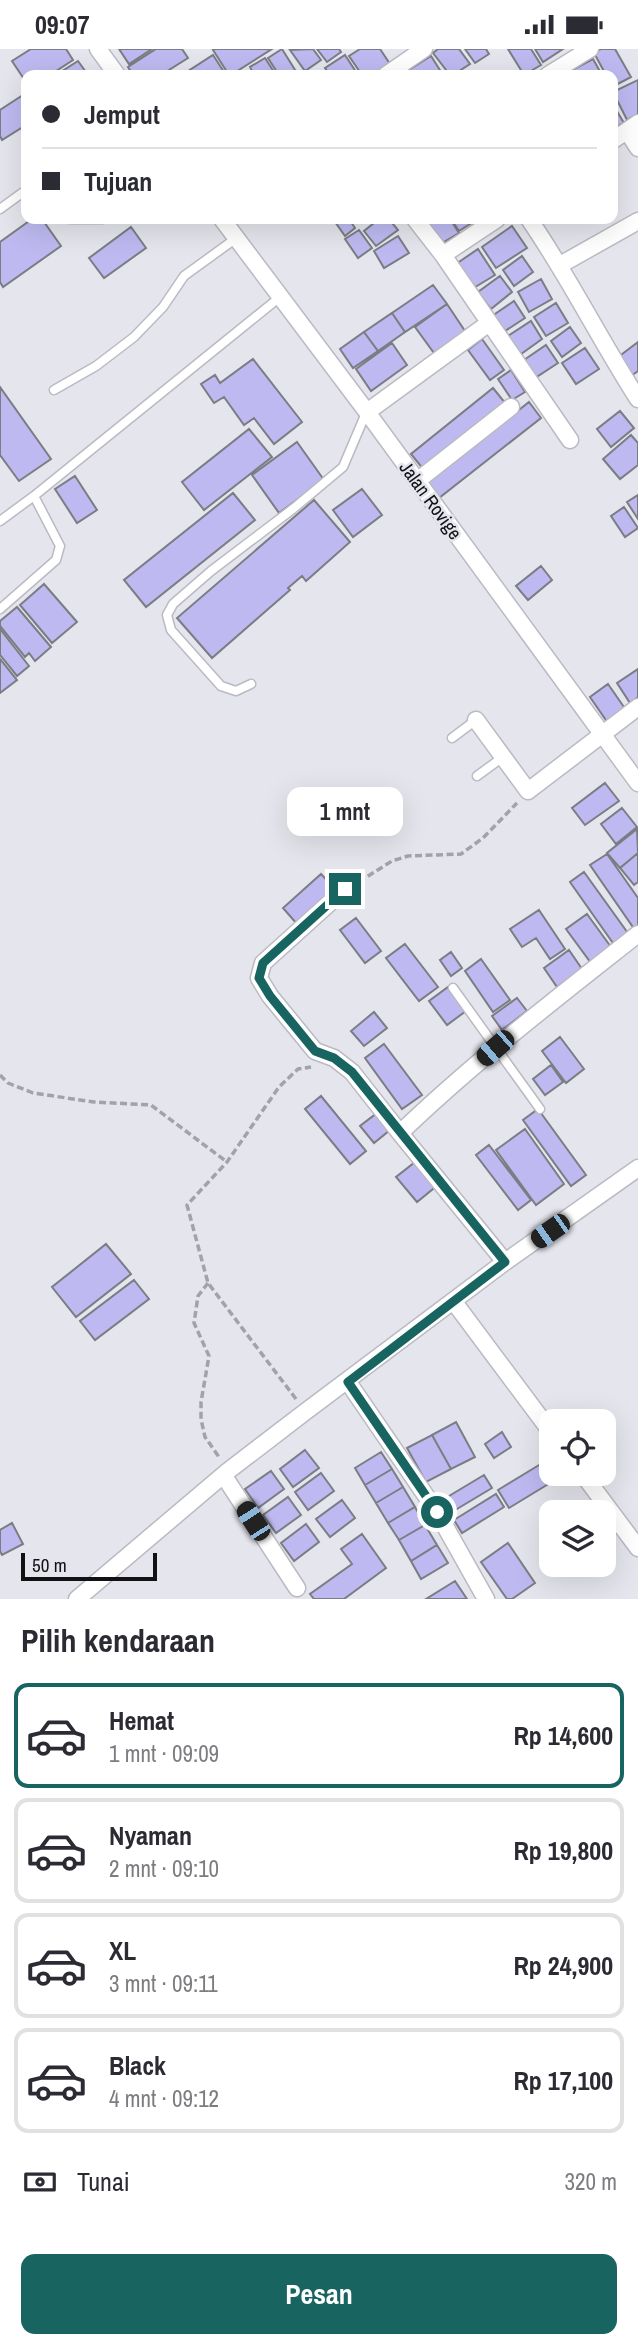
<!DOCTYPE html>
<html lang="id">
<meta charset="utf-8">
<style>
:root{--surface:#fff;--page:#f7f7f7;--text:#2b2b33;--muted:#7c7c81;--line:#e1e1e2;--accent:#176460}
body{margin:0;font-family:"Archivo Narrow",sans-serif;background:var(--page);color:var(--text);height:100vh;display:flex;flex-direction:column;font-size:26px;white-space:nowrap}
*{box-sizing:border-box;margin:0}
p{font-size:23px;color:var(--muted)}
.icon{flex:none;width:38px;height:38px;fill:none;stroke:currentColor;stroke-width:2;stroke-linecap:round;stroke-linejoin:round}
.map{position:relative;height:1550px;overflow:hidden}
.sheet{display:flex;flex-direction:column;background:var(--surface);flex:1}
.sheet>*{flex:none}
.banner{position:absolute;left:21px;top:21px;width:597px;height:154px;border-radius:14px;box-shadow:0 7px 28px #0002;display:grid;align-content:center;height:154px;padding:0 21px;background:var(--surface)}
.fabs{position:absolute;left:539px;top:1360px;display:grid;gap:14px}
.fabs a{display:grid;place-items:center;width:77px;height:77px;border-radius:14px;background:var(--surface);box-shadow:0 7px 28px #0002;font-size:35px}
.scale{position:absolute;left:21px;bottom:18px;width:136px;box-sizing:border-box;padding-left:7px;border:4px solid #121215;border-top:0;font-size:19px;line-height:24px;white-space:nowrap;color:#121215;-webkit-text-stroke:5px #e5e5ed;paint-order:stroke}
.end{position:absolute;width:32px;height:32px;margin:-16px;border:9px solid #176460;background:#fff;box-shadow:0 0 0 4px #fff}
.from{border-radius:50%}
.bubble{position:absolute;height:49px;border-radius:14px;background:var(--surface);box-shadow:0 7px 28px #0002;font-size:23px;font-weight:800;line-height:49px;text-align:center}
.car{position:absolute;width:21px;height:42px;margin:-21px -10px;border-radius:9px;box-shadow:0 0 5px 2px #0007;background:linear-gradient(#222 24%,#8ab4d8 0 40%,#222 0 76%,#8ab4d8 0 86%,#222 0)}
.banner b{display:flex;align-items:center;gap:24px;height:66px;font-size:26px}
.banner b+b{border-top:2px solid var(--line)}
.banner i{width:18px;height:18px;background:var(--text)}
ul{padding:0;list-style:none}
li{display:flex;align-items:center;gap:21px;height:105px;margin:0 14px 10px;padding:0 7px;border:4px solid var(--line);border-radius:14px}
li div{flex:1}
li b{display:block;font-size:26px}
li em{font-style:normal;font-weight:800}
li.active{border-color:var(--accent)}
li>.icon{width:63px;height:63px;stroke-width:1.5}
h2{padding:0 21px;font-size:32px;line-height:84px}
.pay{display:flex;align-items:center;gap:18px;height:77px;padding:0 21px;font-size:26px}
.pay p{margin-inline-start:auto}
.button{display:flex;gap:14px;margin-top:auto;padding:14px 21px}
.button a{flex:1;height:80px;border-radius:14px;background:var(--accent);color:#fff;font-size:28px;font-weight:800;line-height:80px;text-align:center}
.status{display:flex;justify-content:space-between;align-items:center;height:49px;padding:0 35px;background:var(--surface);direction:ltr}
.status svg{height:19px;fill:currentColor}
.map>svg:first-child{display:block}
.building{fill:#bebaf1;stroke:#7c7c84;stroke-width:2}
.lines{fill:none;stroke-linecap:round;stroke-linejoin:round}
.service-casing{stroke:#bbbac3;stroke-width:11}
.minor-casing{stroke:#bbbac3;stroke-width:19}
.path{stroke:#a2a2a9;stroke-width:3.5;stroke-dasharray:7 3.5;stroke-linecap:butt}
.service{stroke:#fff;stroke-width:8}
.minor{stroke:#fff;stroke-width:16}
.route{stroke:#176460;stroke-width:9}
.labels{text-anchor:middle;dominant-baseline:central;stroke-width:5;stroke-linejoin:round;paint-order:stroke}
.street-label{font-size:19px;fill:#121215;stroke:#e5e5ed}
</style>
<div class="status"><b>09:07</b><svg viewBox="0 0 49 12"><path d="M0 12V9h3v3zM5 12V6h3v6zM10 12V3h3v9zM15 12V0h3v12zM26 1h20v11H26zM47 4h2v5h-2z"/></svg></div>
<div class="map">
<svg width="638" height="1550" viewBox="0 0 638 1550">
<rect width="100%" height="100%" fill="#e5e5ed"/>
<path class="building" d="M31,0H66L73,11L50,26H26V33L12,12Z
M119,0H152L129,15Z
M156,0H182L188,9L161,26H133L128,18Z
M215,0H272L231,26H229L213,1Z
M282,0L297,24L293,26H279L268,9Z
M313,0L321,11L305,22L290,1Z
M317,0H339L341,3L327,13Z
M360,0H380L390,15L373,26H362L349,7Z
M438,0H459L470,15L453,26H450L433,4Z
M465,0H486L489,5L475,14Z
M508,0H531L541,16L524,26Z
M535,0H563L543,13Z
M601,0H615L631,28L612,38V26H606L594,4Z
M213,6L226,26H182Z
M345,6L358,26H330L325,19Z
M431,7L443,26H401Z
M265,9L276,26H254L250,18Z
M593,10L602,26H575L572,21Z
M78,12L88,26H56Z
M638,31V65L627,71L613,43Z
M26,44V76L2,91L0,87V61Z
M612,54L624,74L612,80Z
M32,170H42L61,197L3,238L0,233V193Z
M333,170H349L355,179L345,187Z
M379,170H389L398,181L376,197L364,182Z
M421,170H450L459,184L437,197Z
M451,170H478L459,182Z
M512,177L527,199L496,219L482,198Z
M131,178L146,199L104,229L89,209Z
M359,181L372,199L358,209L345,190Z
M398,187L409,204L384,219L374,202Z
M478,200L495,226L472,240L456,215Z
M522,207L533,223L514,237L503,221Z
M500,227L512,243L491,260L478,243Z
M541,230L552,250L529,263L518,243Z
M433,236L447,255L405,283L392,264Z
M514,252L525,269L502,284L492,267Z
M556,254L568,274L546,287L534,268Z
M447,255L465,282L434,304L415,278Z
M392,264L405,283L378,302L364,283Z
M531,272L542,290L521,305L508,287Z
M570,278L581,294L562,308L551,292Z
M364,283L378,302L353,319L340,300Z
M482,290L504,321L490,331L468,301Z
M638,293V322L631,327L617,309Z
M392,294L407,316L371,342L356,320Z
M546,296L558,314L535,329L524,311Z
M585,299L599,320L576,335L562,314Z
M253,310L302,373L274,395L254,369L244,376L224,348L214,354L201,335L215,326L220,334Z
M511,321L525,343L512,351L498,330Z
M0,338L51,410L19,432L0,406Z
M493,339L506,355L424,421L411,405Z
M529,353L541,369L439,449L427,434Z
M620,362L634,379L611,398L597,380Z
M249,380L272,408L204,461L182,433Z
M631,386L638,394V416L620,430L603,410Z
M297,393L324,431L279,464L252,426Z
M75,427L97,461L77,474L55,440Z
M362,440L382,466L353,488L333,461Z
M233,444L255,471L146,558L124,531Z
M638,446V470L627,453Z
M314,451L350,493L306,532L302,527L288,539L290,541L212,609L177,569Z
M624,458L638,479L625,488L611,467Z
M541,517L552,531L528,551L516,537Z
M44,535L77,573L52,594L20,556Z
M17,558L51,598L35,612L29,604L25,608L0,577V572Z
M0,580L29,617L17,627L0,606Z
M0,610L17,631L0,644Z
M638,620V648L630,654L617,634Z
M608,635L626,661L608,674L590,648Z
M605,734L619,752L585,776L572,759Z
M622,759L637,778L616,795L601,775Z
M637,780L638,804L620,819L607,804Z
M638,804V833L634,836L620,819Z
M607,805L638,849V879L635,881L590,816Z
M584,823L630,887L615,897L570,833Z
M321,825L335,840L297,875L283,859Z
M539,861L565,900L550,910L536,889L522,898L510,880Z
M587,865L611,898L591,914L566,880Z
M356,869L381,902L365,914L340,881Z
M405,895L438,938L419,952L386,909Z
M569,901L582,920L557,938L544,919Z
M451,903L462,919L451,927L440,911Z
M481,910L510,951L493,963L465,922Z
M448,938L466,962L447,976L429,952Z
M517,949L527,962L502,981L492,967Z
M374,963L387,979L364,997L351,982Z
M560,988L584,1020L566,1034L542,1002Z
M384,995L422,1046L402,1060L365,1009Z
M551,1016L563,1033L545,1046L533,1030Z
M321,1047L366,1102L350,1115L305,1060Z
M538,1060L586,1126L571,1137L523,1071Z
M377,1064L390,1081L374,1094L360,1077Z
M525,1080L564,1135L536,1156L496,1101Z
M489,1096L531,1151L518,1161L476,1106Z
M419,1110L439,1135L417,1153L396,1128Z
M106,1195L131,1225L76,1268L52,1238Z
M134,1231L149,1250L95,1291L80,1272Z
M456,1373L475,1408L451,1420L432,1386Z
M502,1383L511,1398L494,1409L485,1395Z
M432,1386L451,1420L426,1433L407,1399Z
M305,1401L319,1419L293,1438L280,1420Z
M381,1403L392,1420L365,1436L355,1419Z
M544,1413L555,1431L509,1459L498,1441Z
M392,1420L403,1438L376,1454L365,1436Z
M271,1422L284,1440L258,1459L245,1440Z
M321,1424L334,1442L308,1461L295,1443Z
M484,1426L492,1439L452,1463L444,1450Z
M403,1438L415,1458L388,1474L376,1454Z
M496,1445L504,1458L462,1484L454,1471Z
M288,1448L301,1466L276,1484L263,1466Z
M342,1451L355,1469L330,1488L316,1470Z
M415,1458L425,1476L399,1491L388,1474Z
M12,1474L23,1495L2,1506L0,1502V1481Z
M306,1475L319,1493L294,1512L281,1494Z
M425,1476L437,1496L411,1512L399,1491Z
M362,1485L386,1519L344,1550H314L310,1545L352,1515L341,1500Z
M508,1494L535,1534L512,1550H507L481,1513Z
M437,1496L448,1514L421,1530L411,1512Z
M455,1532L467,1550H426Z"/>
<g class="lines">
<defs>
<path id="service" d="M0,160L22,144L26,145
M70,170H102
M54,341L96,317L134,288L163,258L184,227L235,190
M0,472L34,447L280,248
M0,560L56,511L60,497L34,447
M251,635L236,642L221,637L171,581L167,566L173,555L211,522L294,459L343,418L366,364
M452,689L476,671
M477,727L503,708
M453,939L540,1060"/>
<path id="minor" d="M98,0L117,26
M386,26L424,0
M548,26L590,0
M627,82L638,99
M612,92L638,74
M222,170L367,363L638,734
M415,170L443,206L570,391
M529,170C569,228 600,291 638,350
M443,206L497,170
M560,216L638,172
M367,363L489,274
M417,432L511,358
M476,671L528,742L638,658
M345,840L263,914L259,929L270,947L315,1002L334,1009L352,1023L400,1084
M505,1213L400,1084C475,1012 557,949 638,885
M454,1253L551,1383
M348,1333L437,1463L486,1550
M582,1424L638,1499
M224,1427L297,1539
M77,1550L228,1422L305,1363L505,1213L638,1119"/>
</defs>
<use href="#service" class="service-casing"/>
<use href="#minor" class="minor-casing"/>
<path class="path" d="M358,831L365,829L392,812L408,807L461,805L483,789L517,754
M0,1026L8,1034L33,1044L94,1053L151,1056L227,1113
M208,1234L198,1247L194,1274L209,1307L201,1353V1370L205,1388L219,1408
M296,1350L208,1234L187,1156L227,1113L279,1038L298,1020L311,1018"/>
<use href="#service" class="service"/>
<use href="#minor" class="minor"/>
</g>
<g class="lines">
<path class="route" d="M345,840L263,914L259,929L270,947L315,1002L334,1009L352,1023L505,1213L348,1333L437,1463"/>
</g>
<g class="labels">
<g class="street-label">
<text transform="translate(431 451) rotate(54)">Jalan Rovige</text>
</g>
</g>
</svg>
<div class="fabs">
<a><svg class="icon" aria-label="locate" viewBox="0 0 24 24"><circle cx="12" cy="12" r="6"/><path d="M12 2v4M12 18v4M2 12h4M18 12h4"/></svg></a>
<a><svg class="icon" aria-label="layers" viewBox="0 0 24 24"><path d="M12 4l9 5-9 5-9-5zM3 14l9 5 9-5"/></svg></a>
</div>
<div class="scale">50 m</div>
<i class="end from" style="left:437px;top:1463px"></i>
<i class="end" style="left:345px;top:840px"></i>
<div class="bubble" style="left:287px;top:738px;width:116px">1 mnt</div>
<i class="car" style="left:495px;top:999px;rotate:229deg"></i>
<i class="car" style="left:550px;top:1182px;rotate:235deg"></i>
<i class="car" style="left:253px;top:1472px;rotate:327deg"></i>
<div class="banner">
<b><i class="from"></i>Jemput</b>
<b><i></i>Tujuan</b>
</div>
</div>
<section class="sheet">
<h2>Pilih kendaraan</h2>
<ul>
<li class="active"><svg class="icon" aria-label="car" viewBox="0 0 24 24"><path d="M5 17H2v-5l4-1 3-4h7l3 4 3 1v5h-3M9 17h6M6 11h13"/><circle cx="7" cy="17" r="2"/><circle cx="17" cy="17" r="2"/></svg><div><b>Hemat</b><p>1 mnt · 09:09</p></div><em>Rp 14,600</em></li>
<li><svg class="icon" aria-label="car" viewBox="0 0 24 24"><path d="M5 17H2v-5l4-1 3-4h7l3 4 3 1v5h-3M9 17h6M6 11h13"/><circle cx="7" cy="17" r="2"/><circle cx="17" cy="17" r="2"/></svg><div><b>Nyaman</b><p>2 mnt · 09:10</p></div><em>Rp 19,800</em></li>
<li><svg class="icon" aria-label="car" viewBox="0 0 24 24"><path d="M5 17H2v-5l4-1 3-4h7l3 4 3 1v5h-3M9 17h6M6 11h13"/><circle cx="7" cy="17" r="2"/><circle cx="17" cy="17" r="2"/></svg><div><b>XL</b><p>3 mnt · 09:11</p></div><em>Rp 24,900</em></li>
<li><svg class="icon" aria-label="car" viewBox="0 0 24 24"><path d="M5 17H2v-5l4-1 3-4h7l3 4 3 1v5h-3M9 17h6M6 11h13"/><circle cx="7" cy="17" r="2"/><circle cx="17" cy="17" r="2"/></svg><div><b>Black</b><p>4 mnt · 09:12</p></div><em>Rp 17,100</em></li>
</ul>
<div class="pay"><svg class="icon" aria-label="cash" viewBox="0 0 24 24"><path d="M3 7h18v10H3z"/><circle cx="12" cy="12" r="2"/></svg>Tunai<p>320 m</p></div>
<div class="button"><a>Pesan</a></div>
</section>
